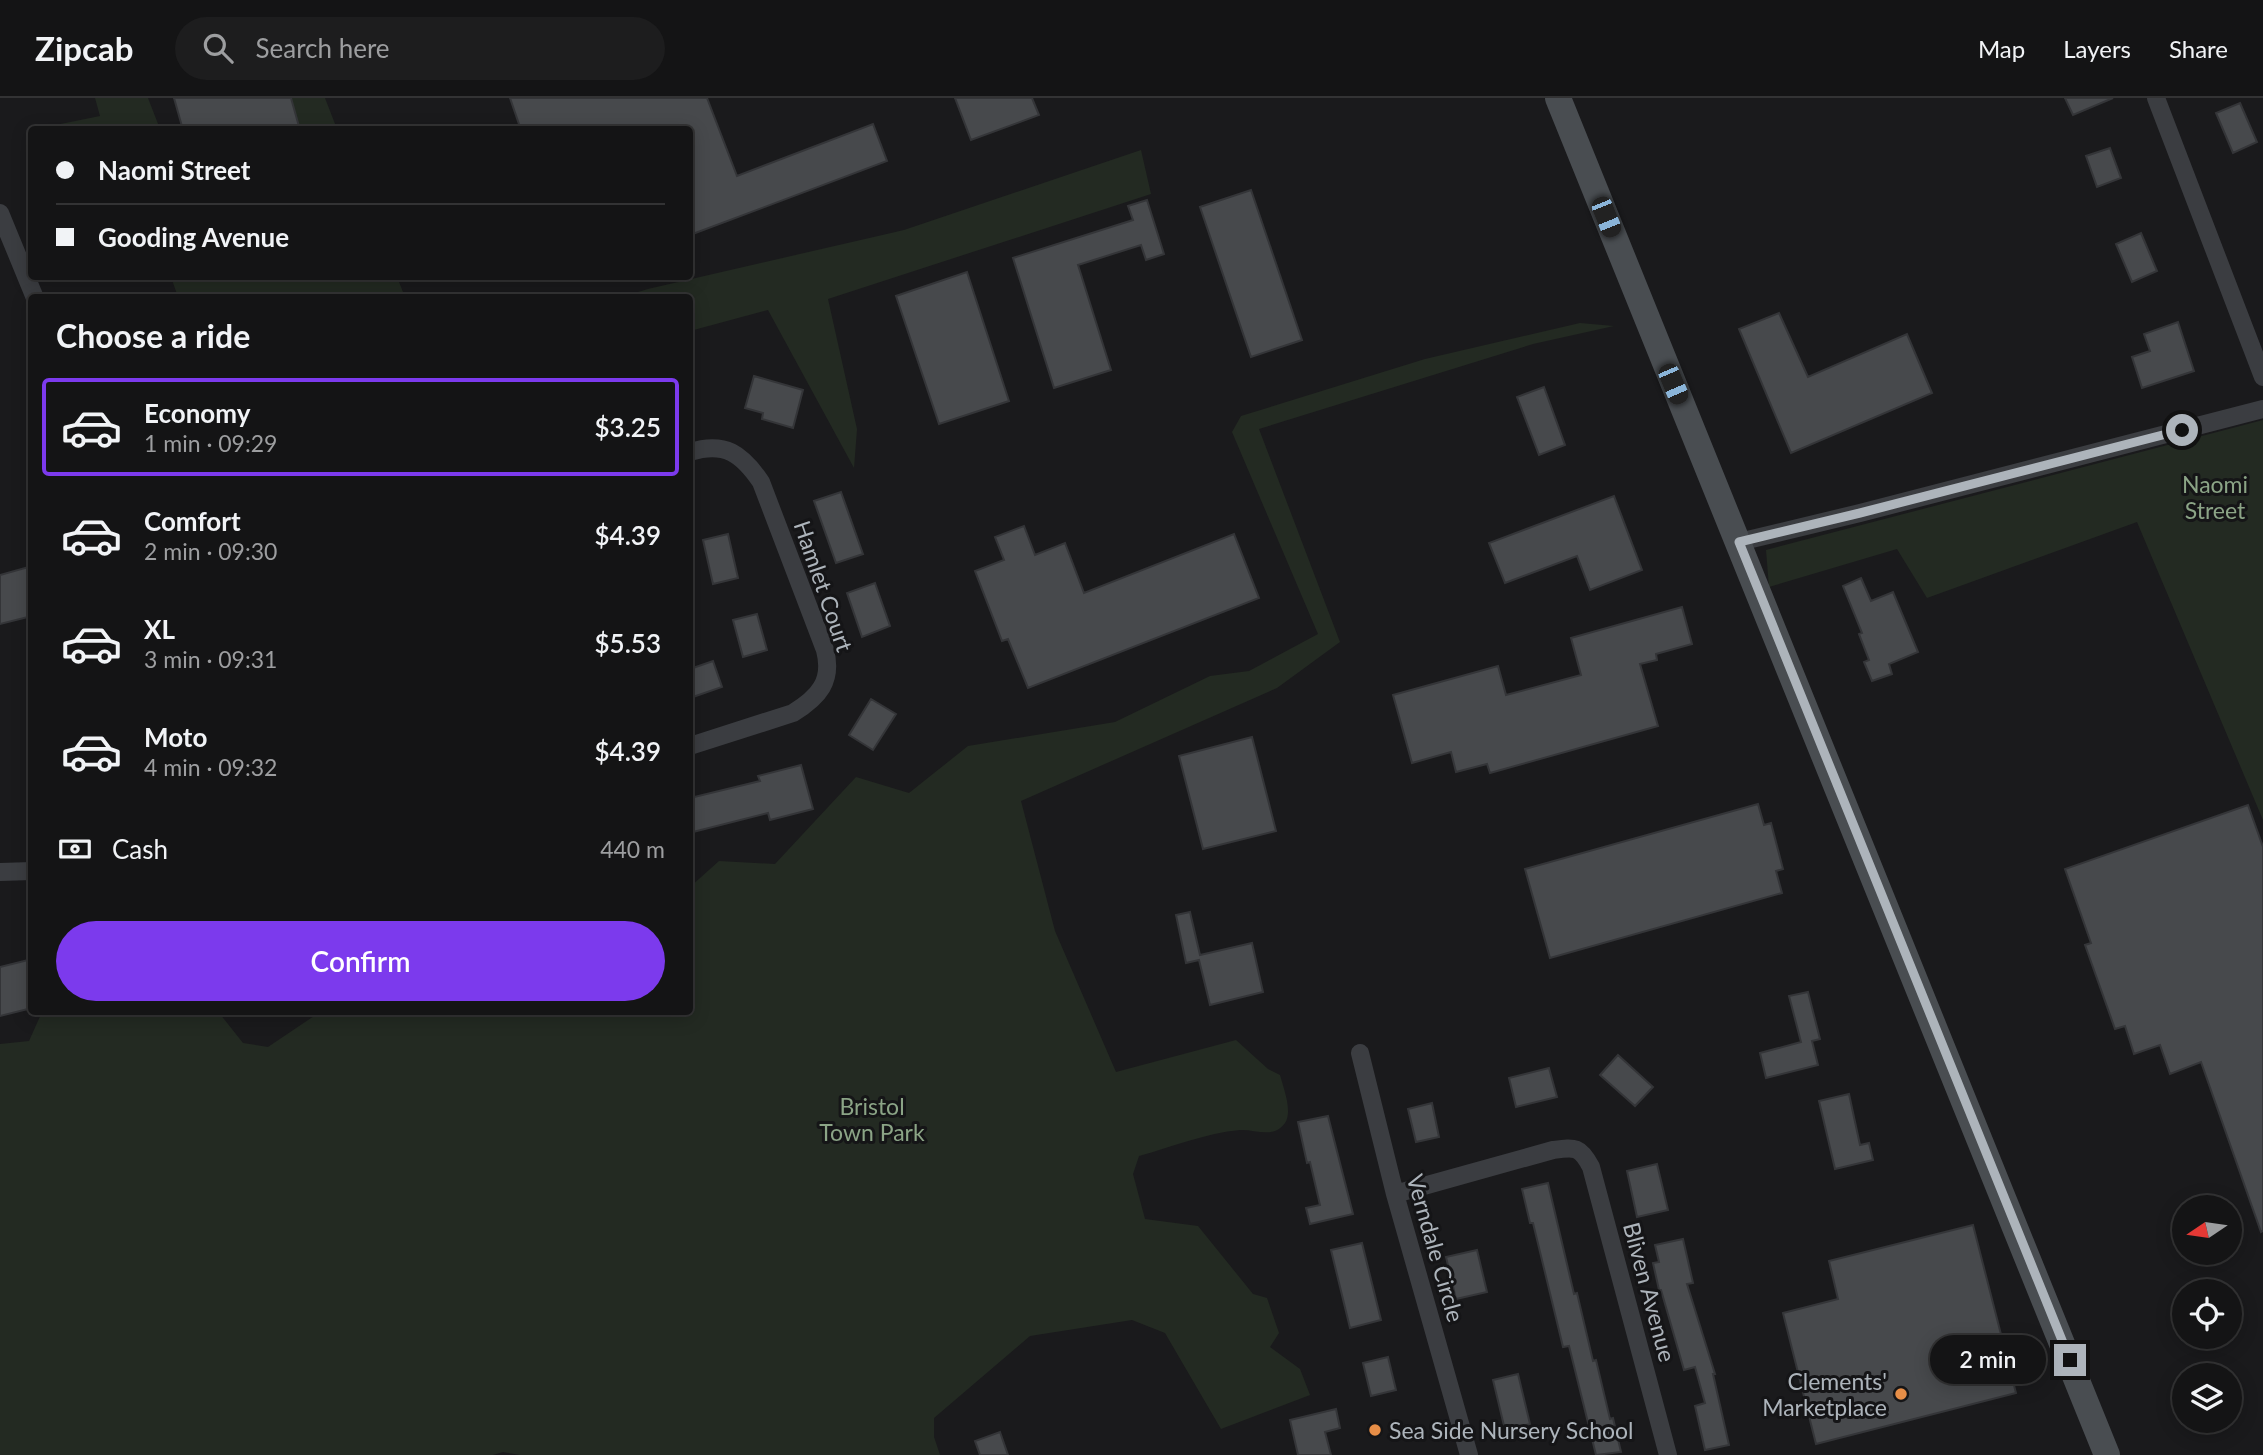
<!DOCTYPE html>
<meta charset="utf-8">
<style>
:root{--surface:#141415;--page:#1d1d1e;--text:#f1f3f6;--muted:#9d9ea0;--line:#333334;--accent:#7c3aed}
body{margin:0;font-family:Lato,sans-serif;background:var(--page);color:var(--text);height:100vh;display:flex;flex-direction:column;font-size:26px;white-space:nowrap}
*{box-sizing:border-box;margin:0}
p{font-size:23px;color:var(--muted)}
.icon{flex:none;width:38px;height:38px;fill:none;stroke:currentColor;stroke-width:2;stroke-linecap:round;stroke-linejoin:round}
.map{position:relative;flex:1;overflow:hidden}
.side{position:absolute;left:28px;top:196px;width:665px;height:721px;display:flex;flex-direction:column;background:var(--surface);border-radius:7px;box-shadow:0 4px 18px #0003,0 0 0 2px var(--line)}
.side>*{flex:none}
.top-card{position:absolute;left:28px;top:28px;width:665px;height:154px;border-radius:7px;box-shadow:0 4px 18px #0003,0 0 0 2px var(--line);display:grid;align-content:center;height:154px;padding:0 28px;background:var(--surface)}
.needle{width:46px;rotate:257deg}
.fabs{position:absolute;left:2172px;top:1097px;display:grid;gap:14px}
.fabs a{display:grid;place-items:center;width:70px;height:70px;border-radius:50%;background:var(--surface);box-shadow:0 4px 18px #0003,0 0 0 2px var(--line);font-size:35px}
.end{position:absolute;width:32px;height:32px;margin:-16px;border:9px solid #adb4bb;background:#111;box-shadow:0 0 0 4px #111}
.from{border-radius:50%}
.bubble{position:absolute;height:49px;border-radius:24px;background:var(--surface);box-shadow:0 4px 18px #0003,0 0 0 2px var(--line);font-size:23px;font-weight:600;line-height:49px;text-align:center}
.car{position:absolute;width:21px;height:42px;margin:-21px -10px;border-radius:9px;box-shadow:0 0 5px 2px #0007;background:linear-gradient(#222 24%,#8ab4d8 0 40%,#222 0 76%,#8ab4d8 0 86%,#222 0)}
.top-card b{display:flex;align-items:center;gap:24px;height:66px;font-size:26px}
.top-card b+b{border-top:2px solid var(--line)}
.top-card i{width:18px;height:18px;background:var(--text)}
ul{padding:0;list-style:none}
li{display:flex;align-items:center;gap:21px;height:98px;margin:0 14px 10px;padding:0 14px;border:4px solid transparent;border-radius:7px}
li div{flex:1}
li b{display:block;font-size:26px}
li em{font-style:normal;font-weight:600}
li.active{border-color:var(--accent)}
li>.icon{width:63px;height:63px;stroke-width:1.5}
h2{padding:0 28px;font-size:32px;line-height:84px}
.pay{display:flex;align-items:center;gap:18px;height:77px;padding:0 28px;font-size:26px}
.pay p{margin-inline-start:auto}
.action{display:flex;gap:14px;margin-top:auto;padding:14px 28px}
.action a{flex:1;height:80px;border-radius:42px;background:var(--accent);color:#fff;font-size:28px;font-weight:600;line-height:80px;text-align:center}
header{display:flex;align-items:center;gap:42px;box-sizing:border-box;height:98px;padding:0 35px;background:var(--surface);border-bottom:2px solid var(--line)}
header strong{font-size:33px}
nav{display:flex;gap:38px;margin-inline-start:auto;font-size:24px}
.search{width:490px;height:63px;background:var(--page);display:flex;align-items:center;gap:18px;box-sizing:border-box;padding:0 24px;border-radius:38px;color:var(--muted);font-size:26px}
.map>svg:first-child{display:block}
.green{fill:#232a22}
.building{fill:#47494c;stroke:#343538;stroke-width:2}
.lines{fill:none;stroke-linecap:round;stroke-linejoin:round}
.minor{stroke:#3b3d41;stroke-width:18}
.secondary{stroke:#494d51;stroke-width:26}
.route{stroke:#adb4bb;stroke-width:9}
.poi-dot{fill:#e78e47;stroke:#151517;stroke-width:2.5}
.labels{text-anchor:middle;dominant-baseline:central;stroke-width:6;stroke-linejoin:round;paint-order:stroke}
.park-label{font-size:23px;fill:#8ba486;stroke:#151517}
.street-label{font-size:23px;fill:#adb4bb;stroke:#151517}
.poi-label{font-size:23px;fill:#adb4bb;stroke:#151517;text-anchor:end}
</style>
<header>
<strong>Zipcab</strong>
<div class="search"><svg class="icon" aria-label="search" viewBox="0 0 24 24"><circle cx="10" cy="10" r="6"/><path d="M15 15l6 6"/></svg>Search here</div>
<nav><a>Map</a><a>Layers</a><a>Share</a></nav>
</header>
<div class="map">
<svg width="2263" height="1357" viewBox="0 0 2263 1357">
<rect width="100%" height="100%" fill="#1a1a1c"/>
<path class="green" d="M95,0H148L160,31L31,32L100,18Z
M276,0H325L337,31H288Z
M1141,52L1151,96L828,201L857,331L854,370L768,212L690,233V200L621,199L648,191L904,132Z
M171,179H397L405,199H178Z
M1580,225L1614,228L1533,246L1259,331L1340,544L1277,590L1021,703L1055,833L1116,974L1236,942L1268,971L1280,977C1283,989 1293,1013 1285,1025C1274,1041 1255,1031 1240,1032C1206,1035 1172,1049 1139,1058L1133,1076L1145,1121L1198,1128L1253,1196L1267,1200L1279,1235L1270,1249L1300,1271L1310,1297L1221,1331L1165,1235L1132,1222L1030,1238L934,1320V1339L940,1357H520L503,1354L493,1357H0V946L29,943L42,914H216L220,916L243,945L268,949L320,914H690V789L719,763L775,766L856,679L909,695L968,648L1115,624L1210,578L1249,573L1318,536L1232,334L1241,318L1425,261Z
M2263,322V722L2137,424L1927,500L1897,451L1769,489L1766,452Z"/>
<path class="building" d="M174,0H291L300,32H183Z
M510,0H707L737,78L873,26L887,63L690,137V32H521Z
M955,0H1032L1039,17L971,42Z
M2065,0H2113L2073,17Z
M2240,5L2257,44L2233,55L2216,15Z
M2110,50L2121,80L2097,89L2086,58Z
M1251,92L1302,242L1251,259L1200,109Z
M1147,102L1164,156L1146,162L1141,147L1078,167L1111,272L1054,290L1013,160L1133,122L1128,108Z
M2141,135L2157,173L2132,184L2116,146Z
M967,174L1009,303L939,326L896,198Z
M1779,215L1808,279L1907,236L1932,295L1791,355L1739,231Z
M2178,224L2194,273L2142,290L2132,259L2150,253L2144,236Z
M754,278L803,292L793,330L762,321L763,315L745,310Z
M1544,289L1565,347L1539,357L1517,299Z
M841,394L863,456L836,465L814,403Z
M1614,398L1642,472L1590,492L1577,458L1505,485L1489,445Z
M1024,428L1035,457L1065,445L1084,495L1234,436L1259,500L1028,590L1008,541L1002,543L975,473L1004,462L995,439Z
M728,436L738,480L713,486L703,442Z
M32,468V518L0,526V477Z
M1861,480L1871,503L1893,494L1918,554L1889,566L1892,576L1872,583L1864,564L1869,562L1859,536L1862,535L1843,488Z
M875,485L890,528L862,539L847,495Z
M1682,509L1692,546L1656,556L1657,562L1640,566L1658,628L1490,675L1487,666L1456,674L1451,654L1412,665L1393,597L1498,568L1506,597L1581,577L1571,540Z
M757,516L767,552L743,559L733,522Z
M713,563L722,589L690,600V571Z
M871,601L896,616L873,652L849,637Z
M1252,639L1276,733L1203,751L1179,658Z
M801,667L813,711L770,722L768,715L693,734L690,720V700L760,683L758,678Z
M1758,706L1764,727L1771,725L1783,771L1776,773L1782,795L1550,860L1525,771Z
M2248,707L2263,749V1133L2261,1134L2201,964L2170,976L2160,947L2134,956L2125,928L2115,931L2085,847L2091,845L2065,771Z
M1190,814L1200,857L1252,845L1263,894L1210,907L1199,862L1186,865L1176,817Z
M32,861V910L0,918V869Z
M1808,894L1820,941L1812,943L1818,967L1766,980L1760,955L1801,944L1789,898Z
M1618,957L1653,989L1635,1008L1600,977Z
M1549,970L1557,999L1516,1009L1509,980Z
M1849,996L1860,1047L1869,1045L1873,1062L1835,1071L1819,1003Z
M1432,1005L1439,1039L1416,1044L1408,1011Z
M1328,1018L1353,1116L1310,1126L1306,1110L1320,1107L1310,1064L1307,1065L1298,1024Z
M1657,1066L1668,1112L1637,1119L1627,1073Z
M1548,1085L1574,1196L1577,1195L1593,1263L1596,1262L1610,1321L1613,1320L1621,1354L1596,1357L1569,1248L1563,1249L1533,1125H1530L1522,1091Z
M1973,1127L2016,1295L1816,1346L1783,1215L1838,1201L1829,1163Z
M1683,1141L1693,1185L1687,1186L1715,1276H1713L1729,1347L1705,1352L1695,1308L1705,1305L1695,1269L1684,1272L1661,1192H1659L1653,1165L1659,1164L1655,1147Z
M1362,1145L1381,1222L1350,1230L1331,1152Z
M1477,1152L1487,1194L1456,1201L1446,1159Z
M1388,1259L1396,1292L1371,1298L1363,1265Z
M1518,1276L1530,1326L1505,1332L1493,1282Z
M1336,1311L1340,1330L1325,1334L1331,1357H1298L1290,1322Z
M1000,1334L1008,1357H980L975,1343Z"/>
<g class="lines">
<path class="minor" d="M2156,0L2263,279
M0,115L35,200
M690,354C725,343 742,356 761,384L825,552C833,583 819,599 793,615L690,648
M1739,444L1860,415L2263,311
M0,774L32,773
M1360,955L1395,1096L1469,1357
M1395,1096L1553,1052C1575,1049 1580,1048 1591,1069L1668,1357"/>
<path class="secondary" d="M1558,0L2107,1357"/>
</g>
<g class="lines">
<path class="route" d="M2070,1262L1739,444L1860,415L2182,332"/>
</g>
<g class="poi-dot">
<circle cx="1901" cy="1296" r="7"/>
<circle cx="1375" cy="1332" r="7"/>
</g>
<g class="labels">
<g class="park-label">
<text x="2215" y="386">Naomi<tspan x="2215" dy="26">Street</tspan></text>
<text x="872" y="1008">Bristol<tspan x="872" dy="26">Town Park</tspan></text>
</g>
<g class="street-label">
<text transform="translate(824 488) rotate(71)">Hamlet Court</text>
<text transform="translate(1436 1150) rotate(74)">Verndale Circle</text>
<text transform="translate(1650 1194) rotate(75)">Bliven Avenue</text>
</g>
<g class="poi-label">
<text x="1887" y="1283">Clements'<tspan x="1887" dy="26">Marketplace</tspan></text>
<text x="1389" y="1332" text-anchor="start">Sea Side Nursery School</text>
</g>
</g>
</svg>
<div class="fabs">
<a><svg class="needle" viewBox="-14 -14 28 28"><path d="M0-13l5 13h-10z" fill="#e53935"/><path d="M0 13l5-13h-10z" fill="#9d9ea0"/></svg></a>
<a><svg class="icon" aria-label="locate" viewBox="0 0 24 24"><circle cx="12" cy="12" r="6"/><path d="M12 2v4M12 18v4M2 12h4M18 12h4"/></svg></a>
<a><svg class="icon" aria-label="layers" viewBox="0 0 24 24"><path d="M12 4l9 5-9 5-9-5zM3 14l9 5 9-5"/></svg></a>
</div>
<i class="end from" style="left:2182px;top:332px"></i>
<i class="end" style="left:2070px;top:1262px"></i>
<div class="bubble" style="left:1930px;top:1237px;width:116px">2 min</div>
<i class="car" style="left:1606px;top:119px;rotate:158deg"></i>
<i class="car" style="left:1673px;top:286px;rotate:157deg"></i>
<div class="top-card">
<b><i class="from"></i>Naomi Street</b>
<b><i></i>Gooding Avenue</b>
</div>
<section class="side">
<h2>Choose a ride</h2>
<ul>
<li class="active"><svg class="icon" aria-label="car" viewBox="0 0 24 24"><path d="M5 17H2v-5l4-1 3-4h7l3 4 3 1v5h-3M9 17h6M6 11h13"/><circle cx="7" cy="17" r="2"/><circle cx="17" cy="17" r="2"/></svg><div><b>Economy</b><p>1 min · 09:29</p></div><em>$3.25</em></li>
<li><svg class="icon" aria-label="car" viewBox="0 0 24 24"><path d="M5 17H2v-5l4-1 3-4h7l3 4 3 1v5h-3M9 17h6M6 11h13"/><circle cx="7" cy="17" r="2"/><circle cx="17" cy="17" r="2"/></svg><div><b>Comfort</b><p>2 min · 09:30</p></div><em>$4.39</em></li>
<li><svg class="icon" aria-label="car" viewBox="0 0 24 24"><path d="M5 17H2v-5l4-1 3-4h7l3 4 3 1v5h-3M9 17h6M6 11h13"/><circle cx="7" cy="17" r="2"/><circle cx="17" cy="17" r="2"/></svg><div><b>XL</b><p>3 min · 09:31</p></div><em>$5.53</em></li>
<li><svg class="icon" aria-label="car" viewBox="0 0 24 24"><path d="M5 17H2v-5l4-1 3-4h7l3 4 3 1v5h-3M9 17h6M6 11h13"/><circle cx="7" cy="17" r="2"/><circle cx="17" cy="17" r="2"/></svg><div><b>Moto</b><p>4 min · 09:32</p></div><em>$4.39</em></li>
</ul>
<div class="pay"><svg class="icon" aria-label="cash" viewBox="0 0 24 24"><path d="M3 7h18v10H3z"/><circle cx="12" cy="12" r="2"/></svg>Cash<p>440 m</p></div>
<div class="action"><a>Confirm</a></div>
</section>
</div>
